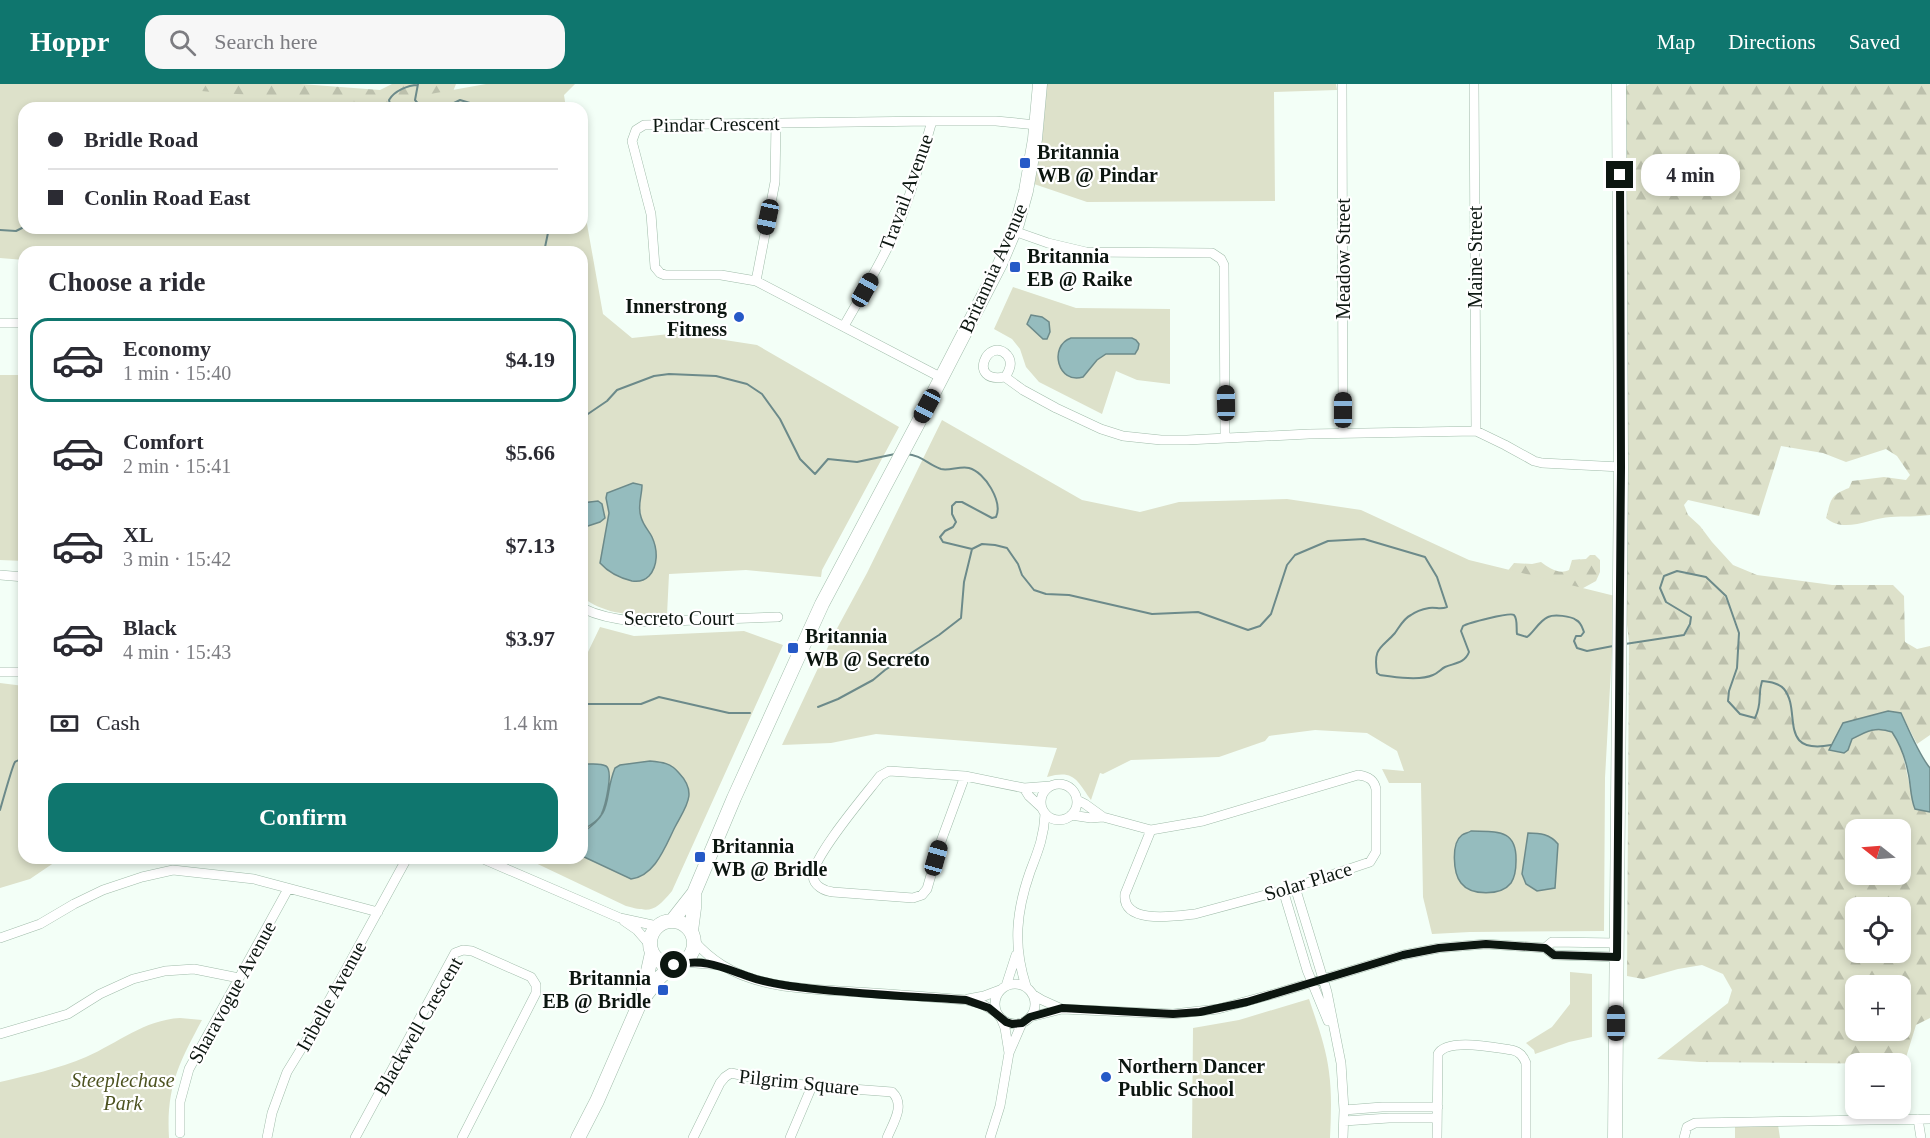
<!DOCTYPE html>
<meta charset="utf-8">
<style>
:root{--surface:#fff;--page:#f7f7f7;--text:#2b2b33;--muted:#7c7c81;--line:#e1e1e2;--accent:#0f766e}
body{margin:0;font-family:Georgia,serif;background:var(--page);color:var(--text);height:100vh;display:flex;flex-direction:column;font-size:22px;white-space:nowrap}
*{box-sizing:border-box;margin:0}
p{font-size:20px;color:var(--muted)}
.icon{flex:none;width:33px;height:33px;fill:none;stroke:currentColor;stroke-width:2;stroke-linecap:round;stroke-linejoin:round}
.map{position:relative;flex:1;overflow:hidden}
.details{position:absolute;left:18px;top:162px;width:570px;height:618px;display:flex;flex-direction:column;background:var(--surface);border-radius:18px;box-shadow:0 3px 9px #0003}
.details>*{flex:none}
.hud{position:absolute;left:18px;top:18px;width:570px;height:132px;border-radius:18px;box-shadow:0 3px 9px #0003;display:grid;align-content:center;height:132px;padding:0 30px;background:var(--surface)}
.needle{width:39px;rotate:287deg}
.controls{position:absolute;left:1845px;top:735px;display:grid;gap:12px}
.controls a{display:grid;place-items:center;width:66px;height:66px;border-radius:12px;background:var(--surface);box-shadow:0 3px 9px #0003;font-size:30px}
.end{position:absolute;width:27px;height:27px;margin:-14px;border:8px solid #0c1610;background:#fff;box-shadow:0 0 0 3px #fff}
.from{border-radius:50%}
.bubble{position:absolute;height:42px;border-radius:18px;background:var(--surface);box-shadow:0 3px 9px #0003;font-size:20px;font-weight:600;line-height:42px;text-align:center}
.car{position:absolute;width:18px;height:36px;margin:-18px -9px;border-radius:8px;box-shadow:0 0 4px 2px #0007;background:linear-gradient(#222 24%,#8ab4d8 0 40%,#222 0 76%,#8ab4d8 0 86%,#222 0)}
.hud b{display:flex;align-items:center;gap:21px;height:57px;font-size:22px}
.hud b+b{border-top:2px solid var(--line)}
.hud i{width:15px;height:15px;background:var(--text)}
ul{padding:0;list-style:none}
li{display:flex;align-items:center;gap:18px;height:84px;margin:0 12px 9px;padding:0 18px;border:3px solid transparent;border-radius:18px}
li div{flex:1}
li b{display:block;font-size:22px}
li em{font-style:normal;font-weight:600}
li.active{border-color:var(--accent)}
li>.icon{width:54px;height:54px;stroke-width:1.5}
h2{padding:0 30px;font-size:27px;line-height:72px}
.pay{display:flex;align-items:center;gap:15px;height:66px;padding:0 30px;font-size:22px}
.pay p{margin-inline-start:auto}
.button{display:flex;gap:12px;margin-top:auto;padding:12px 30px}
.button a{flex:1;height:69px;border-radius:18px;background:var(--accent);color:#fff;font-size:24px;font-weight:600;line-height:69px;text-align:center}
header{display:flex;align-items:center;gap:36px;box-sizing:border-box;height:84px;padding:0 30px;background:var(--accent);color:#fff}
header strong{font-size:28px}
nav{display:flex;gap:33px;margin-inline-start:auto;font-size:21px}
.search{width:420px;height:54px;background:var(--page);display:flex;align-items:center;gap:15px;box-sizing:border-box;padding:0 21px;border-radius:18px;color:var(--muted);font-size:22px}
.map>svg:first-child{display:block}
.forest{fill:url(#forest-firs);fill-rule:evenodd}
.green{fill:#dde1ca}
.water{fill:#95bcbe;stroke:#6c8a8a;stroke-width:1.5}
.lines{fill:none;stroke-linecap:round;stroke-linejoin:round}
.stream{stroke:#6c8a8a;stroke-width:2}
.street-casing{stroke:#a0bcaa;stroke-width:10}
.secondary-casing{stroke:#a0bcaa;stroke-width:15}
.street{stroke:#fff;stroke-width:9}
.secondary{stroke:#fff;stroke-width:14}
.route{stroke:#0c1610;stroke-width:8}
.poi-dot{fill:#2659c7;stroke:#fff;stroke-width:2}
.labels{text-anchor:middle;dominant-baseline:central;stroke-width:4.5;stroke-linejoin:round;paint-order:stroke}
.street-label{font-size:20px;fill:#0c1610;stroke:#fff}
.poi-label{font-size:20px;font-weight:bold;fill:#0c1610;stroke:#fff;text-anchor:start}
.park-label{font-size:20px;font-style:italic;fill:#4d5321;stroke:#fff}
</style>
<header>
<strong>Hoppr</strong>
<div class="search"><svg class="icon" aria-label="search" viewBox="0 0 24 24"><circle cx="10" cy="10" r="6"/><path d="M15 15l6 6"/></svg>Search here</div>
<nav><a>Map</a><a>Directions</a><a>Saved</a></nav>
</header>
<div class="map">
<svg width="1930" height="1054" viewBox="0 0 1930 1054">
<defs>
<pattern id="forest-firs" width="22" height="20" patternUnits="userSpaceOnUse" patternTransform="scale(1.5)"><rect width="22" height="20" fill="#dde1ca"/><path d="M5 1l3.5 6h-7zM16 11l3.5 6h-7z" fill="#bcc0ac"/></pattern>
</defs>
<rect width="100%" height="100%" fill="#f3fff7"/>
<path class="forest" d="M0,0H301L380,6L392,0H456L452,10L427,24Z
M1630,0H1930V431C1917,433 1904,432 1891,433C1870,434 1844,450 1826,434C1831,416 1830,411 1849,404L1852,397L1884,393L1906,396L1910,391L1897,372L1886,365L1846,378L1823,369L1781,362L1759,432L1688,416L1684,421L1688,431L1700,442L1712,458L1733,481L1757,491L1832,501H1893L1904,512L1905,558L1917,565L1930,562V651L1917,660L1901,629L1843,639L1829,666L1844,669L1848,666L1852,655C1867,647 1876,642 1893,648L1901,663L1915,725L1930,728V934L1916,941L1904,980L1700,978L1657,975L1728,919L1732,906L1723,890L1702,881L1678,885L1643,895L1627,892L1629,558L1622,497L1620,6ZM1856,746H1900V790H1856ZM1856,824H1900V868H1856ZM1856,902H1900V946H1856Z
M1590,471H1595L1600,476V488L1596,497L1576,508L1502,494L1514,479L1532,480L1541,478C1549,484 1559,491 1569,486L1572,476L1586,475Z"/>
<path class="green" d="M0,0H179L192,6L221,9L380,19L486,0H575L564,11L566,24H24V144H582V112L603,230L632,254L679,249L757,261L899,343L822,486L821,493L746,486L669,490L667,531C637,532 607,532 582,513V168H24V176L0,174Z
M1047,0H1336L1337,6L1274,8L1275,117L1087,118L1034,100L1042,57Z
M1013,203L1076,224L1170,225V300L1137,296L1116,287L1102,330L1039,298L1026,283L1020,265L1012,255L994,245Z
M0,291H24V477L0,476Z
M942,336L1082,416L1140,428L1179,418L1287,415L1361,426L1469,476L1615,512L1605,694L1604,847L1470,848L1432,850L1423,813L1421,699H1389L1382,685L1404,687L1397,667L1367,649L1315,646L1269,652L1265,657L1219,673L1131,676L1103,690L1100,689L1091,716C1077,697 1075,685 1047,693L1057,664L876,650L831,659L782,661L834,550L867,489Z
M600,543L634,552L744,547L783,561L672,807C655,827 652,829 626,822L525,774H582V573L587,570Z
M0,599L24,602V774H61L30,795L0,804Z
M1570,888L1592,890V953L1569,958L1535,970L1534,966L1526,959L1552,943L1570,920Z
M1309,915C1317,939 1326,963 1329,988C1332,1010 1331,1032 1330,1054H1192L1193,944L1239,936Z
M180,934L202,936C179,979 166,1003 169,1054H0V998C29,991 58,985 86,973C118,959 144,936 180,934Z
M1735,1041H1778L1780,1054H1735Z"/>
<path class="water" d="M1031,231L1042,233L1049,238L1050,248L1047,255H1043L1027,240Z
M1071,254H1132L1136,256L1139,260L1138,265L1135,270H1106L1097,276L1083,293C1058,301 1048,262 1071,254Z
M633,399L642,401C642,412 637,422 641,433C643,441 649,447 652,453C658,466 658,482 649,492C644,497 638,498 632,497C620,494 608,488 600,479L609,429L606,414L607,409Z
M598,417L602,420L605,434L600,438L582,444V419Z
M1888,627L1901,629C1909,646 1919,671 1930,684V728L1915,725C1910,713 1911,700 1908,688C1905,673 1900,660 1892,648C1876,642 1867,647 1852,655L1848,666L1844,669L1829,666L1843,639Z
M650,677C662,678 671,679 679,689C698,709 686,722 675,743C665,763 655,792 631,795L582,772V723L586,719L585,717L582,720V685L585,686L587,680C592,680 601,679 606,682C614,687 605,723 601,731C597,738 589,742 582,746L583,748C615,728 603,713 615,684L620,681Z
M1471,747C1496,748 1517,744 1516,777C1516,784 1515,793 1511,799C1501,812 1471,812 1461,799C1453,789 1451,759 1462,751C1465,749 1468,749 1471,747Z
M1528,749C1540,749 1550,750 1558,760L1555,804L1537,807L1526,800L1522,790Z"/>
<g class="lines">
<path class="stream" d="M418,0L415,16L420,22L425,24
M391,24L389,16C394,7 408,1 418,1
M444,24L460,16L470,19L473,24
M0,146L16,147L24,143
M544,168L549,144
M582,334L607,317L617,306L654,292L669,290L716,292L747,300L762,310L780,335L800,375L815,390L828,375L857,378L895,370
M906,370C922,371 928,381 941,385C949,387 960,382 969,384C985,388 1003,418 996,433L992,434L962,418H956L952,422V430L956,438L953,443L945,447L940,453L943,458L972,465L982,460L995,461L1007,464L1018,480L1022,491L1034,506L1046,510L1069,511L1152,530L1198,528L1248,546L1260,542L1271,530L1287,481L1295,471L1328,457L1364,455L1425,473L1437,493L1447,523C1440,526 1437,523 1429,524C1424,525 1415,528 1411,531C1404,534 1400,542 1395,549C1381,565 1373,563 1377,589L1380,591C1394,593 1420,597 1433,591C1438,589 1441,585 1445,583C1455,579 1465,579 1469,568L1461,547L1463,542C1468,539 1510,528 1514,531C1518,535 1516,545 1517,550L1527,553C1534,548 1539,537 1548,533C1554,530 1571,532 1576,536C1581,538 1582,543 1584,548L1581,552H1576L1574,557L1577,564L1587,567L1613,562
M1625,560L1684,551L1690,540L1691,533L1666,518L1660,504L1664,492L1677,487L1706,493L1726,512L1739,549L1737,584L1729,607L1728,617L1740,630L1755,634C1763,617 1757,613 1762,597C1770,598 1779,599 1784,605C1802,627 1777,671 1831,661
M582,620H641L659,613L729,629H750
M818,623L838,615L873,596L885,586L939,551L961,534L964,498L972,465
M0,726C2,719 13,680 15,678C16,677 22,675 24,674"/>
<defs>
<path id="street" d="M1342,0L1343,349
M1474,0L1476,347
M1014,147L1048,159L1086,168L1212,169L1221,175L1224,181L1225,353
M756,197L775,98L776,38
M0,239H24
M844,242C863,208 884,175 899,139C913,106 922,71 932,37
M1005,293C1010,286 1013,278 1007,271C988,251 966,300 1005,293L1023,306L1056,324L1101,345L1123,352L1161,356H1187L1309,350L1476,347L1505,361L1534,377L1542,379L1621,383
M942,294L756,197L721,191H665L660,189L655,183L651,130L632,57L636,46L644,41L932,37H996L1037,41
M0,491L24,493
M582,524C617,541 657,538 695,536C723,535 750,534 778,533
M0,588H24
M965,692L940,760L927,805L922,811L913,814L833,808C824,807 814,802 813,792C812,773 867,709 880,692L889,687L965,692L1024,704L1050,702
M1041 718a18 18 0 1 1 36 0a18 18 0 1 1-36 0Z
M1024,704L1029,712L1042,724
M1077,716L1085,720L1103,733L1151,746L1125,810C1122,841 1176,832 1195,830L1295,803L1370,778L1376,768V705C1374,695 1367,692 1358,691L1203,737L1151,746
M1071,731L1091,734L1103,733
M481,774L620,834L657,842
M1295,803L1327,908L1341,979L1344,1026L1343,1054
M1283,806L1307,886L1328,937
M624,837L637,846L650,861
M0,854L40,840L74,820L103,806L142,793L173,786L254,795L378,828
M694,857C702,866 711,874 722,881C760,905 812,905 856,908C892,910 929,913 966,916L982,920L997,929
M1545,864L1552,858L1617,859
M683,878L720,881
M995 920a20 20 0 1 1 40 0a20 20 0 1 1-40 0Z
M1006,902L1016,871
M1026,902C1013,862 1016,828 1030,788C1038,767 1044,753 1045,730
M1032,910L1042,916L1062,925
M968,915L984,912L1000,906
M1030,933L1062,925L1173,930L1218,925L1277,909L1403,871L1439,864L1486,860L1545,864L1554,871L1617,873
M1001,934L1005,944L1009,969
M0,950L68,930L100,910L133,895L165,887L194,885L239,894
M1344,1026L1382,1023H1438
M1918,1035L1921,1054
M1344,1037L1389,1034H1437
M180,1049V1018L189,985L288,805
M267,1054L272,1029L287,988L314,944L407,774
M355,1054L455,869L463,866L472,867L531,893L536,901V909L462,1054
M693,1054L720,999L725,993L731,989L759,995L812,1002L892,1008C906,1021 893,1039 887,1054
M790,1054L812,1002
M990,1054L1000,1022L1009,969L1022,939
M1437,1054L1438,970C1447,953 1496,964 1512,966C1520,968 1523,972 1526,979V1054
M1684,1054L1687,1043L1695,1039L1930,1035"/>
<path id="secondary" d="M650 859a22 22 0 1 1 44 0a22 22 0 1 1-44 0Z
M672,837L694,809L734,714L822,520L917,341L1000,180L1017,140L1026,107L1035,55L1040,0
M691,847L694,824V809
M645,912L660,893L674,881
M578,1054L597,1017L642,914L652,869
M1615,1054L1621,383L1619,0"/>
</defs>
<use href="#street" class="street-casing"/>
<use href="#secondary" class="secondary-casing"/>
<use href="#street" class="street"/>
<use href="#secondary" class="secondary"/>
</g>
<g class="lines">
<path class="route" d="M674,881C705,874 721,883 750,893C763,898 777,900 790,902C848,910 907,912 966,916L989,924L1006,938L1012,940L1022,939L1030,933L1062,924L1173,930L1200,928L1247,918L1403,871L1439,864L1486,860L1545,864L1554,871L1617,873L1621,383L1620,91"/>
</g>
<g class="poi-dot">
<rect x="1019" y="73" width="12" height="12" rx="3"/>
<rect x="1009" y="177" width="12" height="12" rx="3"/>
<circle cx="739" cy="233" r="6"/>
<rect x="787" y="558" width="12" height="12" rx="3"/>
<rect x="694" y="767" width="12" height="12" rx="3"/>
<rect x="657" y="900" width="12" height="12" rx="3"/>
<circle cx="1106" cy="993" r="6"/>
</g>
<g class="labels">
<g class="street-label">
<text transform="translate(716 40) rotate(-1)">Pindar Crescent</text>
<text transform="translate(906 108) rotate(-70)">Travail Avenue</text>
<text transform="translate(1475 173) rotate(-90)">Maine Street</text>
<text transform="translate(1343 175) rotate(-90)">Meadow Street</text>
<text transform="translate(993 184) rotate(-66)">Britannia Avenue</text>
<text x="679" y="534">Secreto Court</text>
<text transform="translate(1308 797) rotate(-17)">Solar Place</text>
<text transform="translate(232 908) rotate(-61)">Sharavogue Avenue</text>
<text transform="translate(331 912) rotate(-61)">Iribelle Avenue</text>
<text transform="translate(418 942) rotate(-60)">Blackwell Crescent</text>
<text transform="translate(799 998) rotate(6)">Pilgrim Square</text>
</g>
<g class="poi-label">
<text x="1037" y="68">Britannia<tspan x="1037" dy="23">WB @ Pindar</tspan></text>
<text x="1027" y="172">Britannia<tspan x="1027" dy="23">EB @ Raike</tspan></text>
<text x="727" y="222" text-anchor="end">Innerstrong<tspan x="727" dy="23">Fitness</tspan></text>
<text x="805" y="552">Britannia<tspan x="805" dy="23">WB @ Secreto</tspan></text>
<text x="712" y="762">Britannia<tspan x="712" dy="23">WB @ Bridle</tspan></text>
<text x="651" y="894" text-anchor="end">Britannia<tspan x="651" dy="23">EB @ Bridle</tspan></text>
<text x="1118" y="982">Northern Dancer<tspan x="1118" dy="23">Public School</tspan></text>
</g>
<g class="park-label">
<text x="123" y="996">Steeplechase<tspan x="123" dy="23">Park</tspan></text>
</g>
</g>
</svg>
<div class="controls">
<a><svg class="needle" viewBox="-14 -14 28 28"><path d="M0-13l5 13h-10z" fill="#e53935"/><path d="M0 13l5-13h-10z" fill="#7c7c81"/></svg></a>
<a><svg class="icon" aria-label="locate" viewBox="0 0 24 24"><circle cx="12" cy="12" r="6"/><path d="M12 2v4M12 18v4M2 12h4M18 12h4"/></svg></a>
<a>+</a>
<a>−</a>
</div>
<i class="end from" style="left:674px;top:881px"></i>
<i class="end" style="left:1620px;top:91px"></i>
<div class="bubble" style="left:1641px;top:70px;width:99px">4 min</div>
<i class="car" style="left:768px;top:133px;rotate:192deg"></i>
<i class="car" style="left:865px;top:206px;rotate:29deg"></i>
<i class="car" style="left:1226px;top:319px;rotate:359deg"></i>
<i class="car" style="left:927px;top:322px;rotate:208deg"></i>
<i class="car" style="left:1343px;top:326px;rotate:0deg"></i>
<i class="car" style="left:936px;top:774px;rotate:16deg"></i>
<i class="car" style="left:1616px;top:939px;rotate:0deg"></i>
<div class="hud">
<b><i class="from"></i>Bridle Road</b>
<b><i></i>Conlin Road East</b>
</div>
<section class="details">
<h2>Choose a ride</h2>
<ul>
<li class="active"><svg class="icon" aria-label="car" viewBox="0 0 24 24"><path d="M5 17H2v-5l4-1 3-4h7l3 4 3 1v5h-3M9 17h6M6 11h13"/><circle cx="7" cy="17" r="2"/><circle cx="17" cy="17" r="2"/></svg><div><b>Economy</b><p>1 min · 15:40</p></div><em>$4.19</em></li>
<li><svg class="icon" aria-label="car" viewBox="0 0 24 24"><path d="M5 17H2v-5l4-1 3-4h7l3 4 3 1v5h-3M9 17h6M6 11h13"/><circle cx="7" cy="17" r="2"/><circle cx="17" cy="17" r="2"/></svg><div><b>Comfort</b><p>2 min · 15:41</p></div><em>$5.66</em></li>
<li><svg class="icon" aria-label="car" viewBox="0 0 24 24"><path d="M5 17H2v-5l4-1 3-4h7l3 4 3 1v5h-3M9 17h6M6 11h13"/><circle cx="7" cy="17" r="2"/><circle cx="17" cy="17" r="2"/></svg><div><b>XL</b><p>3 min · 15:42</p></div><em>$7.13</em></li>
<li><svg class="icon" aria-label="car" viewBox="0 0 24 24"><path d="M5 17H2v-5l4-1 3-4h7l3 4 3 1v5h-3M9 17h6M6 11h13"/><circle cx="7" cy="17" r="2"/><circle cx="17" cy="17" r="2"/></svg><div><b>Black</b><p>4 min · 15:43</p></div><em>$3.97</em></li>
</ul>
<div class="pay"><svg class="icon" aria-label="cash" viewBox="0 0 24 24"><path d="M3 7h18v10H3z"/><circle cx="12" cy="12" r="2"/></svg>Cash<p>1.4 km</p></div>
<div class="button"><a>Confirm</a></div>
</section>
</div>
